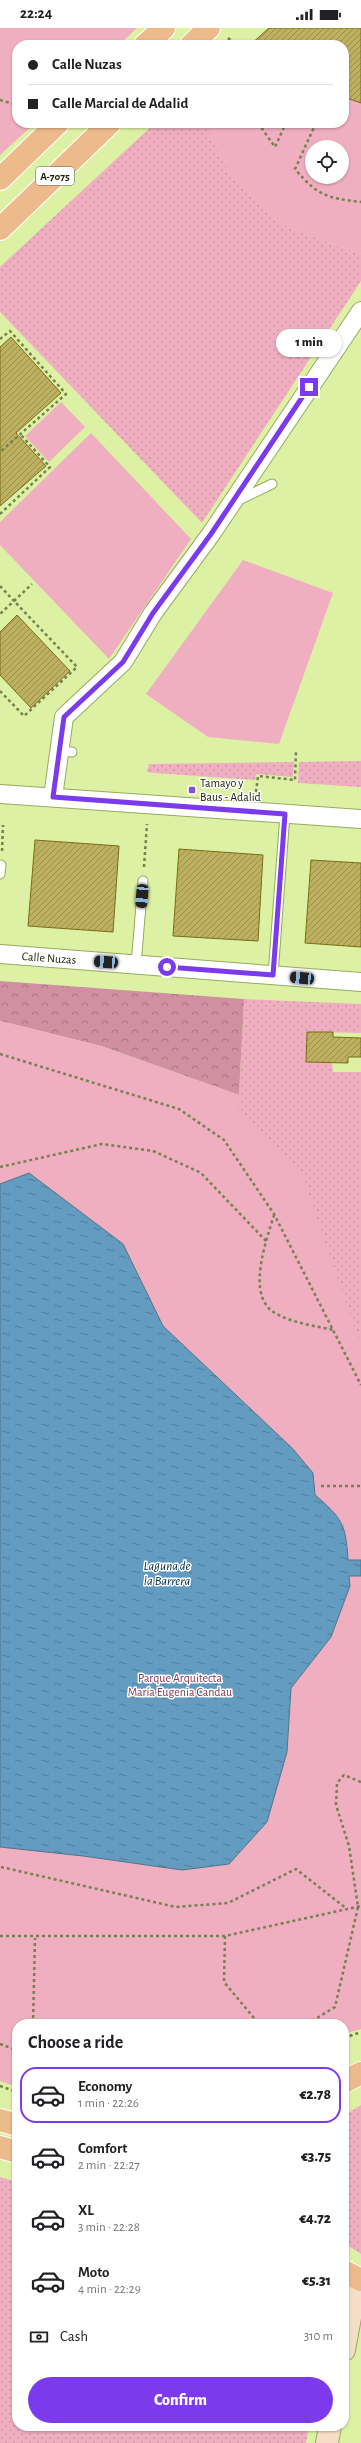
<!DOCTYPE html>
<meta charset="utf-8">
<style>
:root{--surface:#fff;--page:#f6f6f6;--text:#202124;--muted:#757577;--line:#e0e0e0;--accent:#7c3aed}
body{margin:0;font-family:"Alegreya Sans",sans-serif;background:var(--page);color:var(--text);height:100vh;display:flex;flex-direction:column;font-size:15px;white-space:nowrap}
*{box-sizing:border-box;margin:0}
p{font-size:13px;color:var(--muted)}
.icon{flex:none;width:22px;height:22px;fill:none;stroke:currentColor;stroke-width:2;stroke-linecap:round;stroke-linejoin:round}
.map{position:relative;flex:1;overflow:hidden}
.panel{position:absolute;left:12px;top:1991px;width:337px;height:412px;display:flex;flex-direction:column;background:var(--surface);border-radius:16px;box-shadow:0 1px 3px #0004}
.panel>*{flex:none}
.guide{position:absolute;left:12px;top:12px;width:337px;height:88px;border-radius:16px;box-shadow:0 1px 3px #0004;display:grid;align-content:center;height:88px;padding:0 16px;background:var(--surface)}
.fabs{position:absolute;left:305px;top:112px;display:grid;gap:8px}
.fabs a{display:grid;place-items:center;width:44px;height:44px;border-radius:50%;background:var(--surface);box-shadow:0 1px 3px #0004;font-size:20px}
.end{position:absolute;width:18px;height:18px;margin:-9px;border:5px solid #7c3aed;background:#fff;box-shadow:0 0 0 2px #fff}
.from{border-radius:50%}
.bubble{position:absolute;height:28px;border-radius:14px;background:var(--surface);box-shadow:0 1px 3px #0004;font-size:13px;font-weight:800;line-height:28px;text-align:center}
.car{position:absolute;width:12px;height:24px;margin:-12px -6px;border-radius:5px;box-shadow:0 0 3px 1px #0007;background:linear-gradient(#222 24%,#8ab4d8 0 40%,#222 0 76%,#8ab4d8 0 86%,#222 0)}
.guide b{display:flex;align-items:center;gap:14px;height:38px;font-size:15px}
.guide b+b{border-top:1px solid var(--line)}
.guide i{width:10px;height:10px;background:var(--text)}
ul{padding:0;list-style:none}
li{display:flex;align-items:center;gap:12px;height:56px;margin:0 8px 6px;padding:0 8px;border:2px solid transparent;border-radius:16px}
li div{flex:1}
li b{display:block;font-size:15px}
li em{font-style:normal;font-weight:800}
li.selected{border-color:var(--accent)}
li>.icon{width:36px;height:36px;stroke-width:1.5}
h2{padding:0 16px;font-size:18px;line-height:48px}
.pay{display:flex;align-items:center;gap:10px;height:44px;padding:0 16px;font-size:15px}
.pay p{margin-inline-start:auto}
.action{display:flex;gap:8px;margin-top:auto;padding:8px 16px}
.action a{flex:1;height:46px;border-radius:24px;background:var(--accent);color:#fff;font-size:16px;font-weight:800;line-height:46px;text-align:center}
.status{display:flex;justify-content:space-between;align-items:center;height:28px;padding:0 20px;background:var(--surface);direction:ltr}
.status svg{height:11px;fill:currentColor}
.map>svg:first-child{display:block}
.grass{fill:url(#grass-dots)}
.forest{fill:url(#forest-crowns)}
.park{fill:#efafc1;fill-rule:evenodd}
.water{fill:url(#water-ripples);stroke:#4d7687}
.building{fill:url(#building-hatch);stroke:#796c17}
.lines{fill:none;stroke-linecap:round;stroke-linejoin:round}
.service-casing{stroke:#97aa60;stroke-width:11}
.minor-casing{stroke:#97aa60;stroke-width:20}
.secondary-casing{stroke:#97aa60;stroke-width:24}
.primary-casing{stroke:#fff;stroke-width:24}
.path{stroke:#75814e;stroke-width:2.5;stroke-dasharray:3 3;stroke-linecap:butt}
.service{stroke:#fff;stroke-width:9}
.minor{stroke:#fff;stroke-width:18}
.secondary{stroke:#f6ddc5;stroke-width:22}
.primary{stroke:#edbb8b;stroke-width:22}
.route{stroke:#7c3aed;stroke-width:5}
.poi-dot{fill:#8652ca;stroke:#fff;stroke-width:1.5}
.labels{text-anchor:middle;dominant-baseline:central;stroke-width:3;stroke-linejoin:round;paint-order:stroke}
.shield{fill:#fff;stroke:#5d624d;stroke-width:1}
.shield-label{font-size:11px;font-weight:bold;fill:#181e01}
.poi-label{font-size:12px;fill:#181e01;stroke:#fff;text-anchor:start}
.street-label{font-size:12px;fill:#181e01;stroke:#fff}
.park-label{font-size:12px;fill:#863753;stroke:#fff}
.water-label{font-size:13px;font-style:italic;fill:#002d47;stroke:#fff}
</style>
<div class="status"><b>22:24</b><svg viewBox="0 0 49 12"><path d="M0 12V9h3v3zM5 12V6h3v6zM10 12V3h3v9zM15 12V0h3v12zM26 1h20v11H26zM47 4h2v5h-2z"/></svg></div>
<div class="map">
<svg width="361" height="2415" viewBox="0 0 361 2415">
<defs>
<pattern id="grass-dots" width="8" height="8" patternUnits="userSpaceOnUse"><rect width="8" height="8" fill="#efafc1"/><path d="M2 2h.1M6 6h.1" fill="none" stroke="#cc96a4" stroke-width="1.8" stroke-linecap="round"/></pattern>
<pattern id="forest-crowns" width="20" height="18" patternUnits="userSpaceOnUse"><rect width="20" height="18" fill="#d090a2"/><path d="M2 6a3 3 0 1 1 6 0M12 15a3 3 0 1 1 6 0" fill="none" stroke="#a87582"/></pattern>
<pattern id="water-ripples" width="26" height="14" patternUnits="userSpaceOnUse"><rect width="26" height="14" fill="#649bc1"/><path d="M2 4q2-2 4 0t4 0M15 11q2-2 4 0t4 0" fill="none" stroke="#517e9a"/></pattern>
<pattern id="building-hatch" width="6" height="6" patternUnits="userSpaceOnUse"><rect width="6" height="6" fill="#bdb061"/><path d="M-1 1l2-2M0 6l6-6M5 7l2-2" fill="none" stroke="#998f4e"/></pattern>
</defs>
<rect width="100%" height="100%" fill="#ddf1a4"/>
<path class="grass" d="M155,95H210V106L228,141L252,167L289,200L361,226V253L202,495L0,284V239Z
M361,733V759L298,755L299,734Z
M294,734L293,749L256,746L255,752L155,745L147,744L149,736Z
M244,971L361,976V1005L307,1004L306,1034H332L333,1044H361V1334L0,993L239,1067Z
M361,2077V2226L344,2215V2088Z
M0,2149L17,2154V2398H309L306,2415H0Z"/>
<path class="forest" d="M0,953L244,971L239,1067L101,1018L0,993Z"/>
<path class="park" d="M0,0H137L119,17H17V95H35L0,127Z
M344,69L361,74V226L289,200L252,167L228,141L210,106V95H344ZM312,119H342V149H312Z
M61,374L85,399L49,434L25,408Z
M91,405L191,511L109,631L0,517V494Z
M243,532L333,565L279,716L208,709L146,666Z
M0,993L101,1018L239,1067L238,1083L303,1150L361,1318V2001L344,2006V1996H17V2059L0,2053Z"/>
<path class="water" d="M29,1145L123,1216L163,1298L292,1420L313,1445L315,1467C342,1490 346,1496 348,1532H361V1548H349L350,1558L331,1609L291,1660L287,1724L267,1794L229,1836L182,1842L83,1828L0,1819V1156Z"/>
<path class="building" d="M269,0H361V75L344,69V17H250Z
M11,309L61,365L16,405L46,438L0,478V319Z
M17,587L70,643L31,680L0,647V604Z
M35,812L119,818L113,904L28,898Z
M179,821L263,827L258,913L173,908Z
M311,832L361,835V919L305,915Z
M307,1004H333V1009L361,1010V1029H348V1035L306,1034Z"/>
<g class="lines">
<defs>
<path id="service" d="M239,472L272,456
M59,723L72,724
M0,846L1,837
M136,937L143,853
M273,947L285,786"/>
<path id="minor" d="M0,766L361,791
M53,769L64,689L123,634L153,585L211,506L361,283
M0,926L361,954"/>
<path id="secondary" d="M344,2322L357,2251
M327,2415L330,2398"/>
<path id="primary" d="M145,17L164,0
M191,17L209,0
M0,151L58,95
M0,201L110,95
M344,2054L361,2045
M0,2092L17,2097
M0,2119L17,2124
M344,2243L361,2252"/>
</defs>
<use href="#service" class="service-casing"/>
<use href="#minor" class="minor-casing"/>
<use href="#secondary" class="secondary-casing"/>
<use href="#primary" class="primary-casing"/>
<path class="path" d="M228,10L237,17
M229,11L230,17
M0,72L17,77
M258,95L275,119L286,95
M316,95L295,141C318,168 327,170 361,174
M0,311L10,303L66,366L0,424
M0,486L50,439L20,406
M0,558L14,573L0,586
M0,663L24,688L77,639L14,573L32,556
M256,764L258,748L295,752L296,724
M2,823L3,797
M144,839L147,796
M0,1026L179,1081L224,1112L274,1186L361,1357
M0,1139L102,1116L153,1123L201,1145L266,1213
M274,1187C267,1211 245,1268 275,1285C292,1295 315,1298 334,1302
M321,1458H361
M1,1839L176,1879L228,1875L296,1841L347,1881
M0,1908H225L361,1878
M225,1908L224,1954L259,1996
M33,1996L35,1910
M307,1996L335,1979L358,1879L349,1818L336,1777L337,1755L344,1747L361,1754
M344,2010L361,2004
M0,2016L17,2022
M0,2058L17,2064"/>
<use href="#service" class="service"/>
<use href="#minor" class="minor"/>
<use href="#secondary" class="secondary"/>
<use href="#primary" class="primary"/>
</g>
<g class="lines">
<path class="route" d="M167,939L273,947L285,786L53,769L64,689L123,634L153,585L211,506L309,359"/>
</g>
<rect class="poi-dot" x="188" y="758" width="8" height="8" rx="2"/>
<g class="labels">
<rect class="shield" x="36" y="139" width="38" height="18" rx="3"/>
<g class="shield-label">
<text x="55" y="148">A-7075</text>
</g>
<g class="poi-label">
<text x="200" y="755">Tamayo y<tspan x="200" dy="14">Baus - Adalid</tspan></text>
</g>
<g class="street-label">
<text transform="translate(49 930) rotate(4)">Calle Nuzas</text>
</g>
<g class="park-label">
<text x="180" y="1650">Parque Arquitecta<tspan x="180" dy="14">María Eugenia Candau</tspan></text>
</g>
<g class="water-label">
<text x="167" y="1538">Laguna de<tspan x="167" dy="15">la Barrera</tspan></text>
</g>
</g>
</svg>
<div class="fabs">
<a><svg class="icon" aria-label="locate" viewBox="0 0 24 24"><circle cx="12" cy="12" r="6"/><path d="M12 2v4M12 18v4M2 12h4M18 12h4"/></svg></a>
</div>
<i class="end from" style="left:167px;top:939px"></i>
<i class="end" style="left:309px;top:359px"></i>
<div class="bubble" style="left:276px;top:301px;width:66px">1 min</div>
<i class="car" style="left:142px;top:868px;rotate:185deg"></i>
<i class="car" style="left:106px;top:934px;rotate:274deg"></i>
<i class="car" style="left:302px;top:950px;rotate:275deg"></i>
<div class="guide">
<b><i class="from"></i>Calle Nuzas</b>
<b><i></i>Calle Marcial de Adalid</b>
</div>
<section class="panel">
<h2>Choose a ride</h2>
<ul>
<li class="selected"><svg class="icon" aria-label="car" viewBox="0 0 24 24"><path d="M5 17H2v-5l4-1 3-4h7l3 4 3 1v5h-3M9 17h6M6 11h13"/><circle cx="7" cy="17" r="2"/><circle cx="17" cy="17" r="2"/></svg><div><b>Economy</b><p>1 min · 22:26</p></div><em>€2.78</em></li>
<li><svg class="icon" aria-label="car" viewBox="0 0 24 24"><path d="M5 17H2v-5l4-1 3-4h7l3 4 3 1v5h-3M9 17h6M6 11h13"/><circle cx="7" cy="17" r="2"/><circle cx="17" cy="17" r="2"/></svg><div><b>Comfort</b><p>2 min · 22:27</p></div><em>€3.75</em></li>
<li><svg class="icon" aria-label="car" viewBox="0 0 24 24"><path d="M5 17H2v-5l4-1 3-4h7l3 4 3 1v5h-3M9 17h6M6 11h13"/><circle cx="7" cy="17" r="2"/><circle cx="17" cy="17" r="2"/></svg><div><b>XL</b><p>3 min · 22:28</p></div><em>€4.72</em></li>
<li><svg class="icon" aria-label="car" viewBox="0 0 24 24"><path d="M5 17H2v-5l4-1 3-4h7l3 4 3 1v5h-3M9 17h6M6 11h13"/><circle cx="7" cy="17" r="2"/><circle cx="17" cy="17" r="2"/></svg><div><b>Moto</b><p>4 min · 22:29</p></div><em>€5.31</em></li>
</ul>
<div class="pay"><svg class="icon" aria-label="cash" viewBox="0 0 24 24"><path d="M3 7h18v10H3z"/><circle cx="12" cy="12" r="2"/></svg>Cash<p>310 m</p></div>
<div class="action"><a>Confirm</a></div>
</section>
</div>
